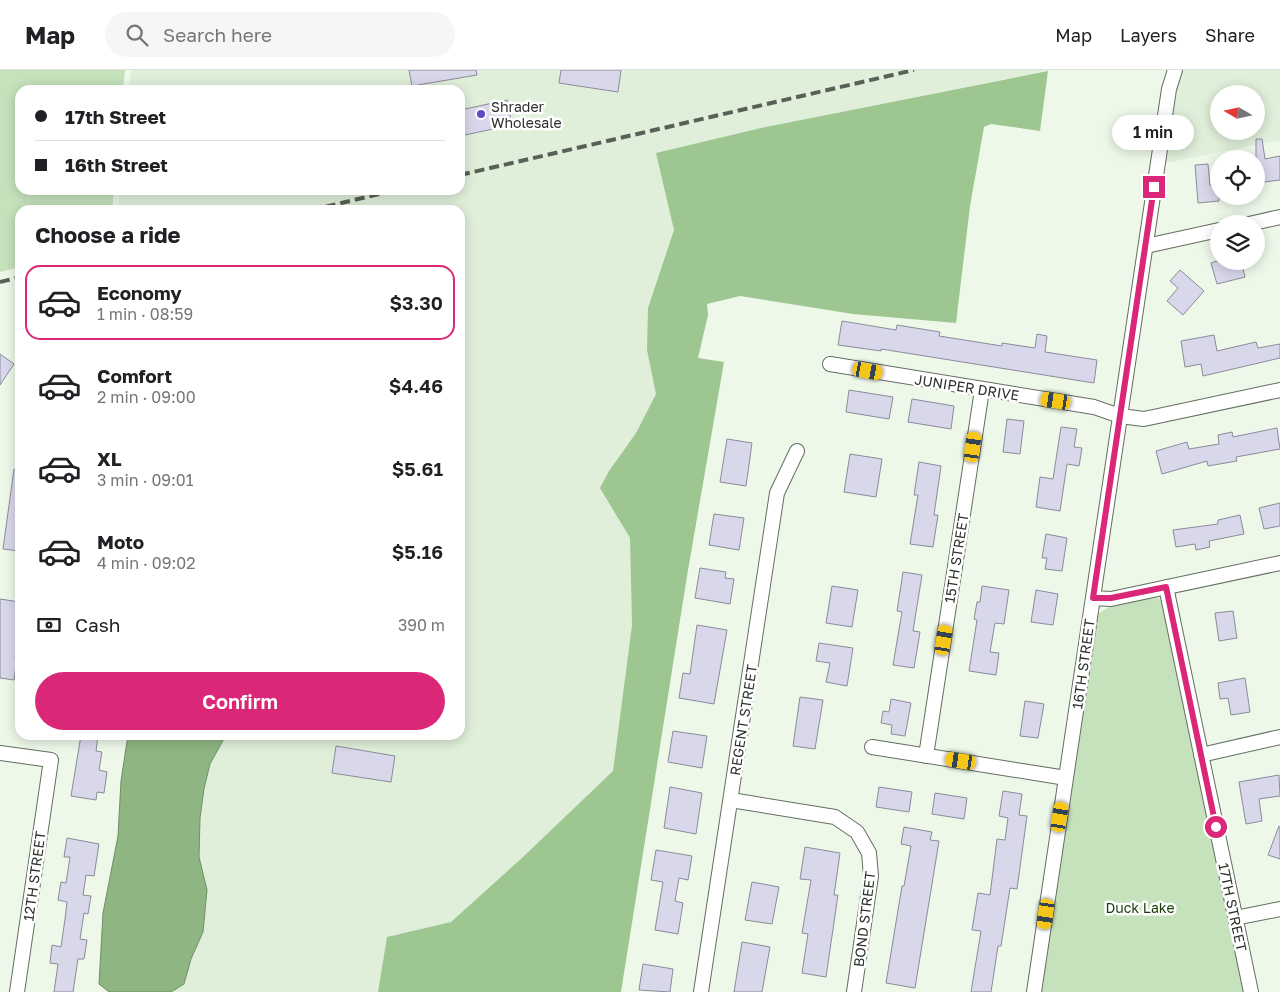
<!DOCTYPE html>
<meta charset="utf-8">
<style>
:root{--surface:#fff;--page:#f6f6f6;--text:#202124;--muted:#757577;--line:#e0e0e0;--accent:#db2777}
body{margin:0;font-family:"Golos Text",sans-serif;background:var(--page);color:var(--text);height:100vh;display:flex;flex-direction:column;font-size:19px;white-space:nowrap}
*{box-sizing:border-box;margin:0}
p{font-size:16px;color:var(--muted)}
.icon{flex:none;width:28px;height:28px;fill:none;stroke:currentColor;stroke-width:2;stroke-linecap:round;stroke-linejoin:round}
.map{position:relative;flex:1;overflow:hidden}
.drawer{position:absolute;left:15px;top:135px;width:450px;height:535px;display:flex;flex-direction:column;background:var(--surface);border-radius:15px;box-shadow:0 2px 12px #0003}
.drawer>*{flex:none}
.guide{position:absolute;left:15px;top:15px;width:450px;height:110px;border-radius:15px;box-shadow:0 2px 12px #0003;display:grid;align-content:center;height:110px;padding:0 20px;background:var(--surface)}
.needle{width:32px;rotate:279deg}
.controls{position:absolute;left:1210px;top:15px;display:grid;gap:10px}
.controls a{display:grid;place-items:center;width:55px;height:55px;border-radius:50%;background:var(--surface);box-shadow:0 2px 12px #0003;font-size:25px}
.end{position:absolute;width:22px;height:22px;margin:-11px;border:6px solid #db2777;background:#fff;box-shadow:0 0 0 2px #fff}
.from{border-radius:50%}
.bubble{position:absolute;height:35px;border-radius:18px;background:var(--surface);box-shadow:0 2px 12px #0003;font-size:16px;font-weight:600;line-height:35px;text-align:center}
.car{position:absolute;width:15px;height:30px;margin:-15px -8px;border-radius:6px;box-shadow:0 0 4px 1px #0007;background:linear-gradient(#f5c518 24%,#345 0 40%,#f5c518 0 76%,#345 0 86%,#f5c518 0)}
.guide b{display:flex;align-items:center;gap:18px;height:48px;font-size:19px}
.guide b+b{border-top:1px solid var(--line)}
.guide i{width:12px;height:12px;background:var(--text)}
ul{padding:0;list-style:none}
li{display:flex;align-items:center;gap:15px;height:75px;margin:0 10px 8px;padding:0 10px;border:2px solid transparent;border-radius:15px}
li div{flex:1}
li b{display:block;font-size:19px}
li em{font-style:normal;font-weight:600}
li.on{border-color:var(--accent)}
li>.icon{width:45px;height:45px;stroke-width:1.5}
h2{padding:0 20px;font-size:22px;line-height:60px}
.pay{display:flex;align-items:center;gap:12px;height:55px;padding:0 20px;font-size:19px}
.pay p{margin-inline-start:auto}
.cta{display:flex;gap:10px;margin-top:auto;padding:10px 20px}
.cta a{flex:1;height:58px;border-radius:30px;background:var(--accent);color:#fff;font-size:20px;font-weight:600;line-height:58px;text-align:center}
header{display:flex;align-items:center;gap:30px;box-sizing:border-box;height:70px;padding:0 25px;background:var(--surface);border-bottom:1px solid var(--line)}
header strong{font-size:24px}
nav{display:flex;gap:28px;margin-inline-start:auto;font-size:18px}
.search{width:350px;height:45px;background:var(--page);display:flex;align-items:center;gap:12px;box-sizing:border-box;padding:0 18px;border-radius:28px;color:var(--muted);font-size:19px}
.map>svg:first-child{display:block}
.built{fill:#dfefd9;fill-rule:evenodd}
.green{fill:#c5e2bc}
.forest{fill:#9ec691}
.water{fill:#8fb682;stroke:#718e68}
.building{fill:#d8d8ea;stroke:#8b8b9b}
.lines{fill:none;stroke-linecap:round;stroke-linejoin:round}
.minor-casing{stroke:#646e61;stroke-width:16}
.minor{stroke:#fff;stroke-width:14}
.rail{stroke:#596058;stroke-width:4;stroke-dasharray:10 5;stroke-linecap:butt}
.route{stroke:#db2777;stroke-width:6}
.poi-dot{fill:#5f4cc5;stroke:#fff;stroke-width:2}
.labels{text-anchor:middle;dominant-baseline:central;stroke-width:5;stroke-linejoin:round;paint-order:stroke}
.poi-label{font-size:14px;fill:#2c312b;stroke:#fff;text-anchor:start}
.street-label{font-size:14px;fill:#2c312b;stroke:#fff}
.park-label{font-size:14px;fill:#183e08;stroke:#fff}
</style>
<header>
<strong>Map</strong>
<div class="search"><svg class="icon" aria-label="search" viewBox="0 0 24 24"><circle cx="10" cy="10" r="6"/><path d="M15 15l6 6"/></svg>Search here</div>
<nav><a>Map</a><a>Layers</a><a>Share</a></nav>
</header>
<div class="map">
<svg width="1280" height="922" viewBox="0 0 1280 922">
<rect width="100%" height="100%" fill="#edf8e9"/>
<path class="built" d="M131,0H1050L761,58L674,160L662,198L647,280L656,324L636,363L609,401L601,418L630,468L632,555L613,701L524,786L451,852L387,867L378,922H171L184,914L191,889L203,862L207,820L199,787L200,748L210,694L226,665H460V140H118L120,120H460V20H129Z
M1173,0H1280V70L1151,96ZM1219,24H1256V61H1219Z"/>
<path class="green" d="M0,0H125L123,20H20V120H114L112,140H20V197L0,202Z
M1159,528L1165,535L1245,922H1040L1098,544C1115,531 1138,530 1159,528Z"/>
<path class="forest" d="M1048,1L1040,61L991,54L984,57L970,136L956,253L853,244L740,226L707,234L708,245L698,288L724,292L687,506L621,922H378L387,867L451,852L524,786L613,701L632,555L630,468L600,418L609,401L636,363L656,324L647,280L648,238L674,160L656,83L761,58Z"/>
<path class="water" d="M128,665H226L210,694L204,719L200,748L199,787L207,820L203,862L191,889L184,914L171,922H109L99,914L103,843L118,766L121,711Z"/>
<path class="building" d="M409,0H476L477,5L412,16Z
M561,0H621L618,22L559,13Z
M507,30L512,55L460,66V40Z
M1256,69H1262L1265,89L1280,86V110L1256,113Z
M1208,94L1210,115L1219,114V131L1198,133L1195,95Z
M1217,191H1241L1245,207L1217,214L1211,193Z
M1180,200L1204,221L1183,245L1167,231L1178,218L1170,211Z
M842,251L896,260L897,255L940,262L939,266L1002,276V273L1035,278L1037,264L1047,266L1045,282L1097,290L1094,313L881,279V281L838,275Z
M1214,265L1217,281L1256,272L1258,278L1280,274V288L1203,306L1201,294L1185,297L1181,271Z
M0,284L14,294L0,315Z
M849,320L893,327L889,349L846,342Z
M912,329L954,336L951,359L908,352Z
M1007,349L1024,351L1020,384L1003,382Z
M1061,357L1077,359L1074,377L1082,378L1079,396L1067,394L1060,441L1036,437L1040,407L1053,409Z
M1277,358L1280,379L1236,387L1237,391L1208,396L1207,391L1162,404L1156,381L1187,372L1189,379L1219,374L1218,365L1232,362L1233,367Z
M727,369L752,373L746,416L720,412Z
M850,384L882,389L876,427L844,422Z
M919,392L941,396L934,445H938L933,477L910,474L918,425H914Z
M14,399L20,400V481L3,479Z
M1280,433V456L1264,459L1259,438Z
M714,444L744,448L739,480L709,475Z
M1240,445L1244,464L1209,471L1210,477L1196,480L1195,474L1176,477L1173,460L1218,454V450Z
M1046,464L1067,468L1062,501L1045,499L1047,488H1042Z
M700,498L726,502L725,508L734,509L730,534L695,528Z
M903,502L922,505L913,561L920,562L914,598L893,595L902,542L897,541Z
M832,516L858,520L852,557L826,553Z
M982,516L1009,520L1004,554L995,553L990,582L999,583L996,605L969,601L977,550L974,549L977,532H980Z
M1036,520L1058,524L1053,555L1031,552Z
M0,529L20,532V558L15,588H17L14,610L0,608Z
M1233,541L1237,568L1219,571L1215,543Z
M697,555L727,560L714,634L679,628L683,603L690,604Z
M819,573L853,578L847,616L826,612L830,593L816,591Z
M1245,608L1250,642L1231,645L1228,628L1220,629L1218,613Z
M800,627L823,630L815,679L793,676Z
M891,629L911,633L905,666L891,664L892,655L881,653L883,641L889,642Z
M1025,631L1044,634L1038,668L1020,666Z
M673,661L707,666L702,698L668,692Z
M81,665H98L96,681L102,682L99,700L107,702L104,723L97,722L96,730L71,726Z
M336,676L395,686L391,712L332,703Z
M1279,705L1280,726L1259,729L1262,751L1246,754L1239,712Z
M670,717L702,723L696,764L664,758Z
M879,717L912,722L909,742L876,737Z
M1003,721L1022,724L1019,745L1027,746L1017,819L1010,818L1001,876H998L991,922H971L981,861L972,860L978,823L990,825L997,769L1005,770L1008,748L999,746Z
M935,723L967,728L964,749L932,744Z
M1279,756L1280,757V789L1268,785Z
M904,757L932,762L930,770L939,771L915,918L886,913L902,816H904L911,776L901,774Z
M67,768L99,774L94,806L86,805L83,825L91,826L88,844L84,843L80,869L87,870L84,889H78L73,922H54L58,894L50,893L52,875L61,877L65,849L67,832L58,830L61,812L66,813L70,787H64Z
M805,777L840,783L834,825H838L826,907L802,903L808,864L802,863L811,810L800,809Z
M656,780L692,786L688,810L679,808L675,831L683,833L678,864L655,860L663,812L651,810Z
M752,812L779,817L772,854L745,850Z
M742,872L770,877L762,922H734Z
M643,894L673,899L670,922L639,920Z"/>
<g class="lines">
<defs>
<path id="minor" d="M1249,154L1280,147
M1146,176L1219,160
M830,294L1094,337L1120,346L1144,349L1280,320
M1166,517L1251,922
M1093,528L1111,529L1280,493
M872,677L1066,708
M0,683L51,690L17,922
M1201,685L1280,667
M926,686L982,320
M731,730L835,747L857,762L869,783L871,806L854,922
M1235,848L1280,839
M701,922L777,423L797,381
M1034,922L1169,19L1175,0"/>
</defs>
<use href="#minor" class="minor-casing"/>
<use href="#minor" class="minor"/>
<path class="rail" d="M460,105L914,0
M311,140L397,120
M0,212L20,207"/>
</g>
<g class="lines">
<path class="route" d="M1154,117L1093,528H1111L1166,517L1216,757"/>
</g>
<circle class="poi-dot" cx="481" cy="44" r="5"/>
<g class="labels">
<g class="poi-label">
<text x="491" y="36">Shrader<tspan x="491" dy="16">Wholesale</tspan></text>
</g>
<g class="street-label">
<text transform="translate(967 317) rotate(9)">JUNIPER DRIVE</text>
<text transform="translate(956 488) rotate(-81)">15TH STREET</text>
<text transform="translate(1083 594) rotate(-82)">16TH STREET</text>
<text transform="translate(743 650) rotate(-81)">REGENT STREET</text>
<text transform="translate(34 806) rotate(-82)">12TH STREET</text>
<text transform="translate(1233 837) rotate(78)">17TH STREET</text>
<text transform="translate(864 849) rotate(-83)">BOND STREET</text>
</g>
<g class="park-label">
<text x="1140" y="837">Duck Lake</text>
</g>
</g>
</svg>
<div class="controls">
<a><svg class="needle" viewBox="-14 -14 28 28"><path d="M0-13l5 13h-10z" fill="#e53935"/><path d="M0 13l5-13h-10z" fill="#757577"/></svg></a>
<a><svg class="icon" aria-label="locate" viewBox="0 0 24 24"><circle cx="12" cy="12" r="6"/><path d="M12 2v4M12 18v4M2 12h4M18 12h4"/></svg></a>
<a><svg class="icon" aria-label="layers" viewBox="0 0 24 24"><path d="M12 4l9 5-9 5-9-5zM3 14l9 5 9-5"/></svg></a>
</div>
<i class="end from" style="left:1216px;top:757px"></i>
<i class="end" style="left:1154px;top:117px"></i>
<div class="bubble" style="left:1112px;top:45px;width:82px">1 min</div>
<i class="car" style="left:868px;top:301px;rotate:100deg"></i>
<i class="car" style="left:1056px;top:331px;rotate:279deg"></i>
<i class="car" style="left:973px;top:377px;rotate:8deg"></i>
<i class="car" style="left:944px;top:570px;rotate:9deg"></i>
<i class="car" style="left:961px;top:691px;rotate:279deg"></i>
<i class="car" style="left:1060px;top:747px;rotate:9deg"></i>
<i class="car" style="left:1046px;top:844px;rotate:188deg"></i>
<div class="guide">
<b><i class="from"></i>17th Street</b>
<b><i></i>16th Street</b>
</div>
<section class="drawer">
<h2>Choose a ride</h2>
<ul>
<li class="on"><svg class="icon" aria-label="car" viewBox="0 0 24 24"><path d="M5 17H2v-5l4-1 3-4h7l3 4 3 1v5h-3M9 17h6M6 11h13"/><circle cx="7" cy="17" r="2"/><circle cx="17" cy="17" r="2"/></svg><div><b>Economy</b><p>1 min · 08:59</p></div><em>$3.30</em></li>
<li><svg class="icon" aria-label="car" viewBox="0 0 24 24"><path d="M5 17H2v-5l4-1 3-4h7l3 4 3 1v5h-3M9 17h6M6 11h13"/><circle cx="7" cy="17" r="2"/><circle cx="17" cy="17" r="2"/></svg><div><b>Comfort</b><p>2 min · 09:00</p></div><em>$4.46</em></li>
<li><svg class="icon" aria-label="car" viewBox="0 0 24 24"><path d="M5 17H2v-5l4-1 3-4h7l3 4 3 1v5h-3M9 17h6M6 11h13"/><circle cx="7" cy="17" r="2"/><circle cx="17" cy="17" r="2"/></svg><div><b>XL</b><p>3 min · 09:01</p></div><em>$5.61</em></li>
<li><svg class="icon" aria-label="car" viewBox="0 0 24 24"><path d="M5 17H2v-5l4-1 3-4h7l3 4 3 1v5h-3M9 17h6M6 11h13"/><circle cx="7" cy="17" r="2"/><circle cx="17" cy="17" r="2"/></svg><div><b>Moto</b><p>4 min · 09:02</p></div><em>$5.16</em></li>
</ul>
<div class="pay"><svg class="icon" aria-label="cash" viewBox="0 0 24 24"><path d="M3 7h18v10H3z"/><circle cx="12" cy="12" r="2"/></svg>Cash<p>390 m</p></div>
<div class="cta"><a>Confirm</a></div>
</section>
</div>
